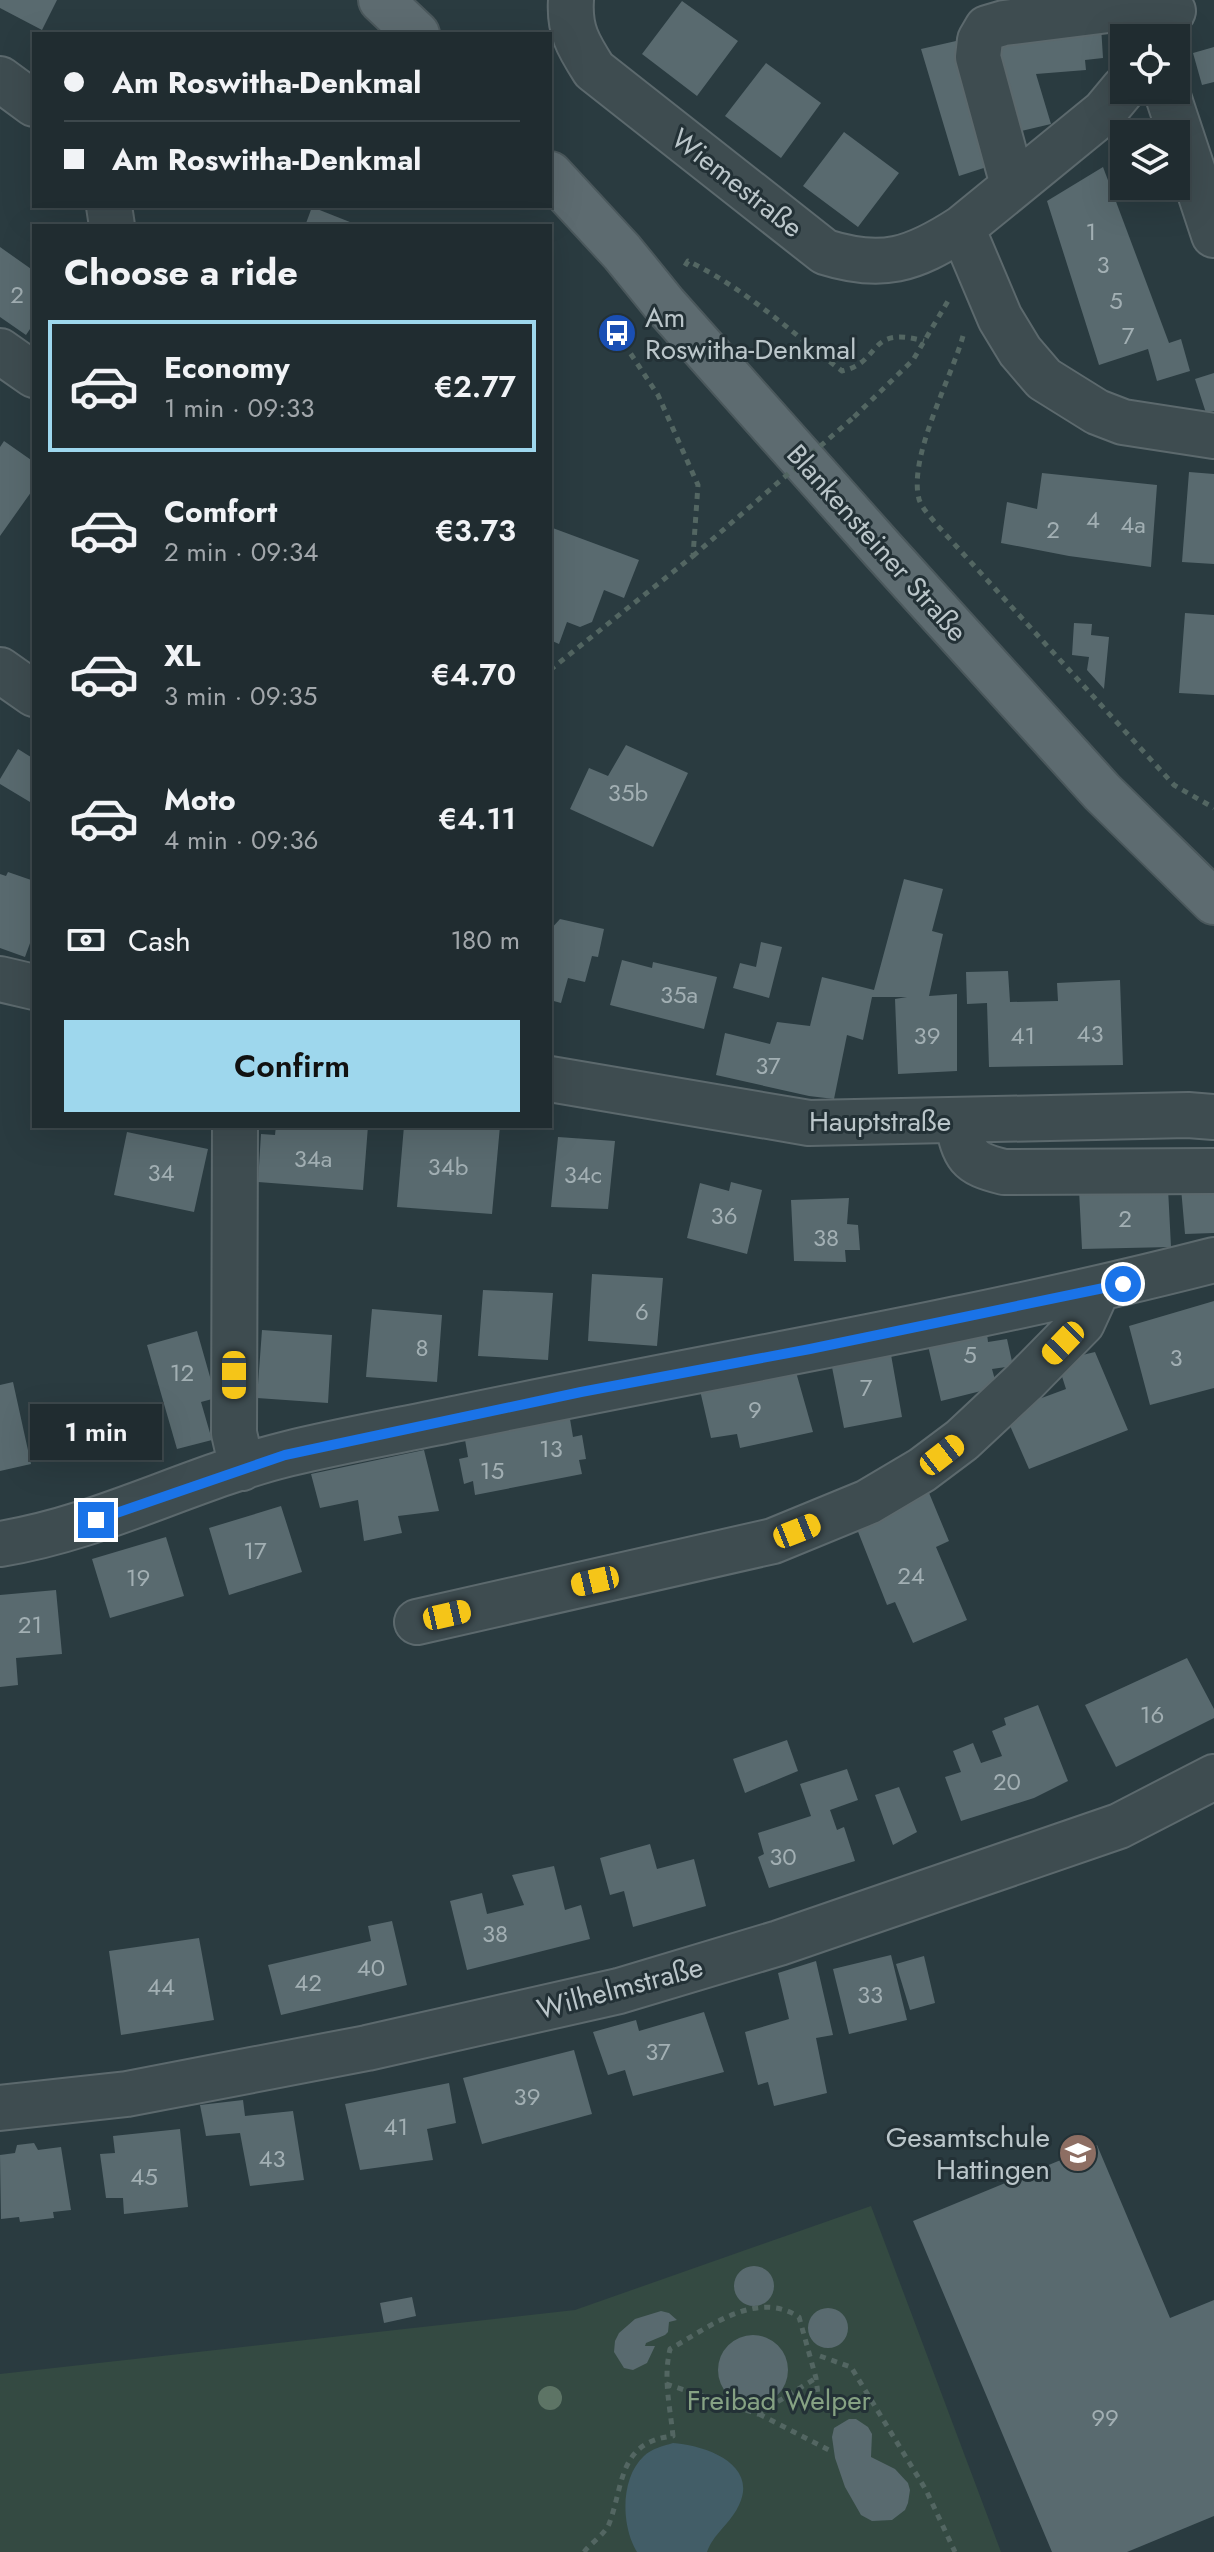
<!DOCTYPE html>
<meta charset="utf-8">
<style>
:root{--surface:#202c30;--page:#2d383c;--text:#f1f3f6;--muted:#a2a7ab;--line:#3d484c;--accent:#9ed7ed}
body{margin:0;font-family:Jost,sans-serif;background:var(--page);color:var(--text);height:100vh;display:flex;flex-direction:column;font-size:30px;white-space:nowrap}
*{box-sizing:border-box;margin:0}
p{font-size:26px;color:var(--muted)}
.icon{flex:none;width:44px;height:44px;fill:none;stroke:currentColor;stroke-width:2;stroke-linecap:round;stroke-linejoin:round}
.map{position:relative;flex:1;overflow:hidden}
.panel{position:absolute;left:32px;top:224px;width:520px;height:904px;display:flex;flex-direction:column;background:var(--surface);border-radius:0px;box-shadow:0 8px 32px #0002,0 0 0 2px var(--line)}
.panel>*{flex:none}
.top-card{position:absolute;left:32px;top:32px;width:520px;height:176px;border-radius:0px;box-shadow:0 8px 32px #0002,0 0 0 2px var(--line);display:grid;align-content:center;height:176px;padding:0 32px;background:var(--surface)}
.fabs{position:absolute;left:1110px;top:24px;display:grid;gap:16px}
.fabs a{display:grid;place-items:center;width:80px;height:80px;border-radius:0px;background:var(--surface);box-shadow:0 8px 32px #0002,0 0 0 2px var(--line);font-size:40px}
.end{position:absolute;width:36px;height:36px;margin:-18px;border:10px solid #1a73e8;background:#fff;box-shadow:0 0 0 4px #fff}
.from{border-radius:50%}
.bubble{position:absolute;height:56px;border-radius:0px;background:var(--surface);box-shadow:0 8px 32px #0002,0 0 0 2px var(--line);font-size:26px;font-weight:600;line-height:56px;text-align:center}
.car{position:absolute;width:24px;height:48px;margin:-24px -12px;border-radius:10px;box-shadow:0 0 6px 2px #0007;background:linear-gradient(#f5c518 24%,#345 0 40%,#f5c518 0 76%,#345 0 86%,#f5c518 0)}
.top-card b{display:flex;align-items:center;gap:28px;height:76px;font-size:30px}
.top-card b+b{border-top:2px solid var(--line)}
.top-card i{width:20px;height:20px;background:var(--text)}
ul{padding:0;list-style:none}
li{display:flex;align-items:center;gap:24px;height:132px;margin:0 16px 12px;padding:0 16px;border:4px solid transparent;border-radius:0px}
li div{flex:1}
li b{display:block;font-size:30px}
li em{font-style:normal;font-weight:600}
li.active{border-color:var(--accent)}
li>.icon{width:72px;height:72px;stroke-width:1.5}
h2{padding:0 32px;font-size:36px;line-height:96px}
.pay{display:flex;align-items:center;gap:20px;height:88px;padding:0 32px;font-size:30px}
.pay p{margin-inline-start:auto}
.action{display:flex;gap:16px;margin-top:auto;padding:16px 32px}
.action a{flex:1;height:92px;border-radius:0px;background:var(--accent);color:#111;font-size:32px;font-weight:600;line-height:92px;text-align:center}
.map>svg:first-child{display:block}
.green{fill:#344a42}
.water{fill:#425d67}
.building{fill:#596a6f}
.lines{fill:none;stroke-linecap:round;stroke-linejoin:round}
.minor-casing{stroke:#5c696d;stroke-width:48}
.major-casing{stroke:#4b585c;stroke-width:48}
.path{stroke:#536662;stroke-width:5;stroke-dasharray:6 6;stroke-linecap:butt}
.minor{stroke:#3e4c50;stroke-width:44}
.major{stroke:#5d6b70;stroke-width:44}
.path-bridge{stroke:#536662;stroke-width:5;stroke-dasharray:6 6;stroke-linecap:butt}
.tree{fill:#5d7465}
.route{stroke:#1a73e8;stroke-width:10}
.labels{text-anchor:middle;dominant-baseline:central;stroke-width:6;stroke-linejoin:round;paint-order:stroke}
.number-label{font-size:24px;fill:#a2afb3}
.street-label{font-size:28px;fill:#bbc6ca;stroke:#233136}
.poi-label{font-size:28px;fill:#bbc6ca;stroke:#233136;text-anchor:start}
.park-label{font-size:28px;fill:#86a283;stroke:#233136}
</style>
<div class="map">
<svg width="1214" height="2552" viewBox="0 0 1214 2552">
<rect width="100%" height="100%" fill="#2a3b40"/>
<path class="green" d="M871,2206L1001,2552H0V2374L575,2310Z"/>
<path class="water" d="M673,2443C703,2445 759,2463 739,2505C731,2523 713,2534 707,2552H637C621,2526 620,2478 644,2456C651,2449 663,2446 673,2443Z"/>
<path class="building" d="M0,0H57L42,30L0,8Z
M682,1L738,41L697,96L642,54Z
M1101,26L1103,58L1085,60L1086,70L1036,74L1051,124L1017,132L995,42Z
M956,41L993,165L959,176L921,49Z
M1214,47V82L1202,85L1193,53Z
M766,63L821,103L781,158L725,116Z
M844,132L899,173L858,227L803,186Z
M1103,167L1169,343L1181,339L1190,371L1157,381L1148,349L1099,365L1047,201Z
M1128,186H1169V187L1132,198Z
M312,207L360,226H305Z
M0,247L34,271V323L26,335L0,317Z
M1214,373V411L1206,413L1195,379Z
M4,441L34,462V488L0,536V447Z
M1189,472L1214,474V564L1182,562Z
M1042,473L1157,485L1151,567L1069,556L1001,543L1007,502L1037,509Z
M550,527L639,560L624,598L604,590L592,622L580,627L567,622L559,644L550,640Z
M1185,613L1214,615V695L1179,693Z
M1074,623L1092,624L1091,635L1109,637L1104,689L1087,670L1089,657L1072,655Z
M626,745L688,773L653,847L570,809L589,768L608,776Z
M18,749L34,759V795L30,802L0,784V779Z
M8,872L34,881V932L25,957L0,948V874L6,876Z
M904,879L943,889L932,931L943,934L929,996L957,994V1071L898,1074L895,999L907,997H872L863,1040L847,1035L834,1099L809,1096L716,1075L725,1033L770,1044L777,1022L810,1026L822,977L874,990Z
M560,919L604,929L598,957L592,956L585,982L568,978L561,1003L550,1000V930Z
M761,942L782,947L769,998L733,988L740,963L756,967Z
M622,960L652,968L653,962L717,977L704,1029L610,1005Z
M1008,971L1010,1002L1058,1001L1057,983L1120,980L1123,1065L989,1067L987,1003L967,1004L966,972Z
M276,1126H368L363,1190L258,1182L261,1134L275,1135Z
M404,1126H500L492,1214L397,1207Z
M127,1132L208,1149L194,1212L114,1195Z
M558,1137L615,1141L608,1209L551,1207Z
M731,1182L762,1190L747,1254L687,1238L700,1183L729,1191Z
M1214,1187V1233L1185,1234L1181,1188Z
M1168,1188L1171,1247L1082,1249L1079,1190Z
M849,1198L847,1224L858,1225L860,1250H845L846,1262L794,1261L791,1200Z
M592,1274L663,1278L657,1346L588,1341Z
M483,1290L553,1293L548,1360L478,1356Z
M1214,1301V1388L1150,1405L1129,1326Z
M372,1309L442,1315L437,1382L366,1377Z
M986,1326L988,1342L1007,1339L1013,1366L992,1369L997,1387L941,1401L926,1337Z
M262,1330L332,1335L328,1403L257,1398Z
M197,1331L216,1398L201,1402L212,1440L177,1449L147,1345Z
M890,1349L902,1417L844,1428L830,1357Z
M1095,1352L1128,1430L1029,1469L1004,1412L1066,1389L1057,1361Z
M794,1365L813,1432L740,1448L737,1434L711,1438L699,1386Z
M13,1382L31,1464L0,1471V1385Z
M569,1413L573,1437L582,1435L586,1459L579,1460L582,1474L475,1495L473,1481L464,1484L459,1459L468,1457L464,1434L493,1428L495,1434L542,1424L541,1418Z
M424,1450L439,1511L398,1516L402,1533L364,1541L358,1500L320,1508L311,1474Z
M927,1488L949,1541L936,1547L967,1620L913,1643L895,1602L887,1605L853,1519Z
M281,1506L302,1572L229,1595L209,1528Z
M166,1537L184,1596L110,1618L92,1559Z
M56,1590L62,1654L16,1658L18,1685L0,1687V1595Z
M1187,1658L1214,1709V1718L1116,1767L1085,1705Z
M1038,1705L1068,1781L1034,1798L961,1821L945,1777L961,1772L953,1751L973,1743L981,1763L1002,1756L992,1731L1006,1725L1004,1718Z
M787,1740L798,1771L745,1793L733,1759Z
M847,1769L858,1800L830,1810L837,1830L844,1827L855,1861L769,1888L758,1857L764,1854L758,1833L811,1816L800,1784Z
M899,1787L917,1832L893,1845L875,1795Z
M650,1844L657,1869L694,1859L706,1906L633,1927L624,1891L610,1895L600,1858Z
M554,1866L565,1910L581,1905L590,1939L467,1970L450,1901L482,1893L487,1914L524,1905L512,1875Z
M392,1921L407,1985L281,2015L268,1965L371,1941L368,1926Z
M199,1938L214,2020L121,2035L109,1951Z
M891,1955L907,2020L849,2034L833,1969Z
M924,1956L935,2003L910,2010L896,1964Z
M816,1961L833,2035L816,2038L827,2093L774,2106L768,2082L758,2085L745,2032L789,2019L778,1973Z
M704,2012L724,2072L633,2096L625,2070L608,2075L593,2032L636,2020L639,2031Z
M574,2050L592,2114L482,2144L463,2078Z
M449,2083L456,2123L427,2129L433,2160L360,2170L345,2104Z
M243,2100L245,2116L293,2111L304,2180L250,2186L240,2133L206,2136L200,2105Z
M180,2129L188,2207L124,2214L123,2198H106L100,2154L115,2153L113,2136Z
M34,2143L38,2150L61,2147L71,2210L53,2212L54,2218L20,2222L19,2217L1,2219L0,2155L15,2153L17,2145Z
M1097,2145L1170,2318L1214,2300V2516L1127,2552H1052L913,2221Z
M734 2286a20 20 0 1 1 40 0a20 20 0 1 1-40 0Z
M412,2297L416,2316L384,2323L380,2303Z
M808 2328a20 20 0 1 1 40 0a20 20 0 1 1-40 0Z
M661,2311L669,2313L677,2320L669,2322L668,2332L665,2335L646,2343L645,2346H655L647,2363L633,2370L624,2368L614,2352L615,2341L619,2333L635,2319Z
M718 2370a35 35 0 1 1 70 0a35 35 0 1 1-70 0Z
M849,2419H856L868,2427L872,2434L871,2457L895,2469L908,2483L910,2490L908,2503L905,2510L892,2520L872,2521L861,2515L845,2487L835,2458L832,2437L834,2428Z"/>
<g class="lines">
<defs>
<path id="minor" d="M571,0C569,30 578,45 594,70L825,252C882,270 913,260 962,228
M0,79L34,104
M1124,88L1104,112L962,228L1000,318L1020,351L1044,379L1097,412L1123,422L1214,436
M1166,90L1214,235
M1013,185L978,57L980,40L987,28L1004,23L1140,6L1173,11
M109,206L112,226
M0,351L34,375
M0,670L34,694
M0,979L34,987
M550,1079L809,1123L1188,1115L1214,1117
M957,1121C965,1156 967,1163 1004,1172L1214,1171
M235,1126L234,1433L242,1468
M0,1544C100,1528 190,1478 287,1454C344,1440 402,1430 459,1418C711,1365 965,1324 1214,1260
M417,1622L773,1541L868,1502L922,1470L962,1440L1024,1382L1082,1323L1093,1299L1092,1291
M0,2108L127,2094L367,2048L619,1991L779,1943L1119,1826L1214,1777"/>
<path id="major" d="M381,0L417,34
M550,174L622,252L665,305L882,549L1102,792L1214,902"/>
</defs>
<use href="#minor" class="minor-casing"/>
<use href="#major" class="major-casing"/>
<path class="path" d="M685,266L688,261C746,289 791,332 842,371C883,362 866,325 924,341
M963,336C951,379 908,457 919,499C922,509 931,517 937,525L1174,785L1214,808
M854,417L913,360L948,301
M550,670L693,556L698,485L658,395L617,333L629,326
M820,2356L851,2367L926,2490L955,2552
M666,2384L758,2414L816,2378
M759,2414L831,2451
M584,2552C591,2543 605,2534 609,2524C624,2485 618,2442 673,2436C670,2406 663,2379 670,2349C708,2328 756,2289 799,2317L816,2378L819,2403"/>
<use href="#minor" class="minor"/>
<use href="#major" class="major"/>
<path class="path-bridge" d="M693,556L854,417"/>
</g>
<circle class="tree" cx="550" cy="2398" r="12"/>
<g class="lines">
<path class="route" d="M96,1520L285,1455L581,1392L810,1349L1123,1284"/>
</g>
<defs>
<symbol id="bus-disc" viewBox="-11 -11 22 22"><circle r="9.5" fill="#1a4fb4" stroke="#233136"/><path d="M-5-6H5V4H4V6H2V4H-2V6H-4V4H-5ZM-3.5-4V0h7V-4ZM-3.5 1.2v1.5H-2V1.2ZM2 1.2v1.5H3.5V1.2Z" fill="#fff"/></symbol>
<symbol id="school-disc" viewBox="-11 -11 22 22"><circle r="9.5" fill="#8d6e63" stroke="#233136"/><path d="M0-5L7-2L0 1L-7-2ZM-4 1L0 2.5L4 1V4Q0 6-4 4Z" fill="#fff"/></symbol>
</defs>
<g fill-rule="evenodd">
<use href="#bus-disc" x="595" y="311" width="44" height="44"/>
<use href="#school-disc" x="1056" y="2131" width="44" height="44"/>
</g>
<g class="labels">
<g class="number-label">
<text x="1091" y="231">1</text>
<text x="1103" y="264">3</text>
<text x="17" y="294">2</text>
<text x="1116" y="300">5</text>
<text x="1128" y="335">7</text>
<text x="1093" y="519">4</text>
<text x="1133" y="524">4a</text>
<text x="1053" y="529">2</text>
<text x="628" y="792">35b</text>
<text x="679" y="994">35a</text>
<text x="1090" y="1033">43</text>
<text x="927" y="1035">39</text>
<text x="1023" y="1035">41</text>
<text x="768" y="1065">37</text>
<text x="313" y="1158">34a</text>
<text x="448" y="1166">34b</text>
<text x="161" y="1172">34</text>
<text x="583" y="1174">34c</text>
<text x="724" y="1215">36</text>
<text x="1125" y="1218">2</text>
<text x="826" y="1237">38</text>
<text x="642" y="1311">6</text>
<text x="422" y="1347">8</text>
<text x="970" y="1354">5</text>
<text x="1176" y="1357">3</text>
<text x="182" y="1372">12</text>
<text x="866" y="1387">7</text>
<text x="755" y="1409">9</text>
<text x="551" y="1448">13</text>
<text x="492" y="1470">15</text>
<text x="255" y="1550">17</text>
<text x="911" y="1575">24</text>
<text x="138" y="1577">19</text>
<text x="30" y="1624">21</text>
<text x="1152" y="1714">16</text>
<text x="1007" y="1781">20</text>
<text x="783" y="1856">30</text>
<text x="495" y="1933">38</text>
<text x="371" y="1967">40</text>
<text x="308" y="1982">42</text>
<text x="161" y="1986">44</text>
<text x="870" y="1994">33</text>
<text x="658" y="2051">37</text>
<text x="527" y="2096">39</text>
<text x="396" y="2126">41</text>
<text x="272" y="2158">43</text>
<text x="144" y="2176">45</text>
<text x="1105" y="2417">99</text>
</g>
<g class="street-label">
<text transform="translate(737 183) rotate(38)">Wiemestraße</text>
<text transform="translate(877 543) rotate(48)">Blankensteiner Straße</text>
<text x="880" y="1121">Hauptstraße</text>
<text transform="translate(620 1988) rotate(-15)">Wilhelmstraße</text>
</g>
<g class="poi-label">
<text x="645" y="317">Am<tspan x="645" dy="32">Roswitha-Denkmal</tspan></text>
<text x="1050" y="2137" text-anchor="end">Gesamtschule<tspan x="1050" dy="32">Hattingen</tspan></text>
</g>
<g class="park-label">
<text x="779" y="2400">Freibad Welper</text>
</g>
</g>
</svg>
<div class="fabs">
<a><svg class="icon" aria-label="locate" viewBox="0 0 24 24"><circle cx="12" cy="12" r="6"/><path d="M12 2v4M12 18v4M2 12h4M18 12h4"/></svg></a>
<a><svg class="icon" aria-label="layers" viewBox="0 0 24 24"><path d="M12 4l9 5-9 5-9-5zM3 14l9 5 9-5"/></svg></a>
</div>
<i class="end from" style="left:1123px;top:1284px"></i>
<i class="end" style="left:96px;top:1520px"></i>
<div class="bubble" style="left:30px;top:1404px;width:132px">1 min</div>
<i class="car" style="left:1063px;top:1343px;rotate:224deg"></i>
<i class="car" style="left:234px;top:1375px;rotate:180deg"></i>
<i class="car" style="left:942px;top:1455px;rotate:52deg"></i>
<i class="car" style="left:797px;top:1531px;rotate:68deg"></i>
<i class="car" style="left:595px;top:1581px;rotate:257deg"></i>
<i class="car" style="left:447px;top:1615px;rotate:77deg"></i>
<div class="top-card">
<b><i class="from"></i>Am Roswitha-Denkmal</b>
<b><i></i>Am Roswitha-Denkmal</b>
</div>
<section class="panel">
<h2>Choose a ride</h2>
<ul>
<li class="active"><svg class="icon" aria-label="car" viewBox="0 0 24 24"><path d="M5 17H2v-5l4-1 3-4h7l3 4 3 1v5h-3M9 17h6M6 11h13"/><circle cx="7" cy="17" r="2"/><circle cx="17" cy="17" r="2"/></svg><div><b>Economy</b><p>1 min · 09:33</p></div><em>€2.77</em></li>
<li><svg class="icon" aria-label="car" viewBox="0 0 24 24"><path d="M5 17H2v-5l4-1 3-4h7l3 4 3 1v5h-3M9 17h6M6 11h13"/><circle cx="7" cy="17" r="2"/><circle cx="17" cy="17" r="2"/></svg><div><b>Comfort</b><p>2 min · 09:34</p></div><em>€3.73</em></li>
<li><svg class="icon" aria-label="car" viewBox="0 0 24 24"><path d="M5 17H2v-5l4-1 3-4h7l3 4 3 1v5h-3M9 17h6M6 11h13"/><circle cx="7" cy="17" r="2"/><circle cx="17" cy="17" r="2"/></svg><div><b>XL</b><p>3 min · 09:35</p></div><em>€4.70</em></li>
<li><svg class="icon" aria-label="car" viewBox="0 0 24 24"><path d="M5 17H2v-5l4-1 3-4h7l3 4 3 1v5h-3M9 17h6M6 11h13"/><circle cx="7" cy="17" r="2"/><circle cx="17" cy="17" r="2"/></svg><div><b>Moto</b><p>4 min · 09:36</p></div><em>€4.11</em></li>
</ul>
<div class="pay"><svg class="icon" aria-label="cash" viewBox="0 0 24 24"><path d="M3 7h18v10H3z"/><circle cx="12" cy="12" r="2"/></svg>Cash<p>180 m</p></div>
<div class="action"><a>Confirm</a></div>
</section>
</div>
